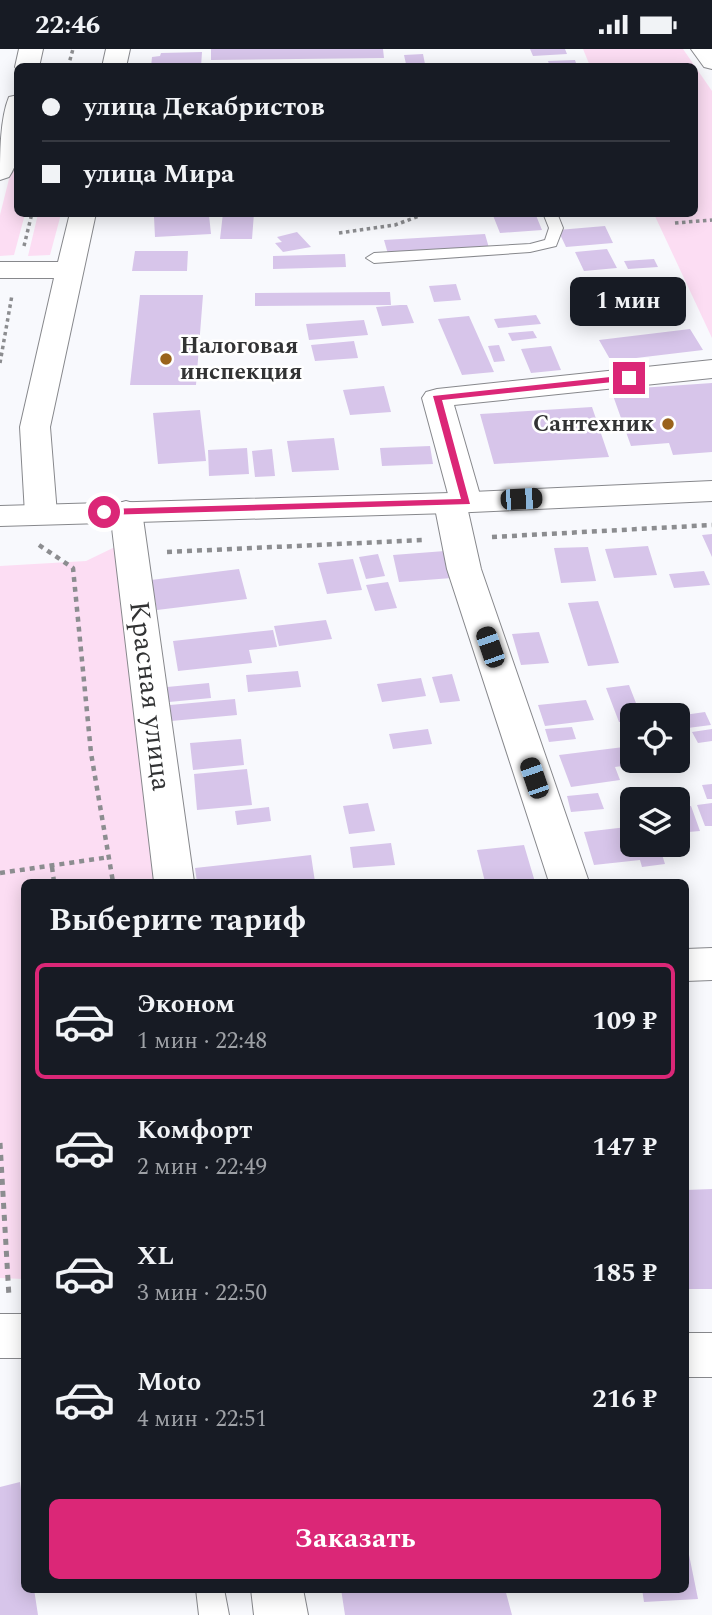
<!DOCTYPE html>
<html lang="ru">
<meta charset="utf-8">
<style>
:root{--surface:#171b24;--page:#242831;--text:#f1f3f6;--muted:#9ea1a6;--line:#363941;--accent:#db2777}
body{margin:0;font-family:Spectral,serif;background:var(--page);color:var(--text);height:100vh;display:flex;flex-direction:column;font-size:26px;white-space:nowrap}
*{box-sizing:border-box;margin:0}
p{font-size:23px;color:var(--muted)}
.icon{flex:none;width:38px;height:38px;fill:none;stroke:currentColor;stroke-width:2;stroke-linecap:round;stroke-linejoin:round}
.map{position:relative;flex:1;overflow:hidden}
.drawer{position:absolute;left:21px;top:830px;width:668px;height:714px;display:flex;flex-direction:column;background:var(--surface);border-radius:10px;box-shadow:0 4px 18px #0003}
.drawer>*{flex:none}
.top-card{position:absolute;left:14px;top:14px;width:684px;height:154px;border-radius:10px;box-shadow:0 4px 18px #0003;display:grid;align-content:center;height:154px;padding:0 28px;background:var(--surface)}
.buttons{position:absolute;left:620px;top:654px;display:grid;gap:14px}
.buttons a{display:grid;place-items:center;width:70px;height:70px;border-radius:10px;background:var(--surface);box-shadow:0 4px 18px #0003;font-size:35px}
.end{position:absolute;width:32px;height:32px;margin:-16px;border:9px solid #db2777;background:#fff;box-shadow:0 0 0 4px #fff}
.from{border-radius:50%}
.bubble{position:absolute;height:49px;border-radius:10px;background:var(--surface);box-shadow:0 4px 18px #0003;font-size:23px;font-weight:700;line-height:49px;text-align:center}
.car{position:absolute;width:21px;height:42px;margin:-21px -10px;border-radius:9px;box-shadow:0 0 5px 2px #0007;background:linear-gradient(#222 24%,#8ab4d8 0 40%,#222 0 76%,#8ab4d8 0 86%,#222 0)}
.top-card b{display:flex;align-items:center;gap:24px;height:66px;font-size:26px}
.top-card b+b{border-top:2px solid var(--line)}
.top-card i{width:18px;height:18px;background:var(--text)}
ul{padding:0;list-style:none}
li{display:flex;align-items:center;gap:21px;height:116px;margin:0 14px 10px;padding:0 14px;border:4px solid transparent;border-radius:10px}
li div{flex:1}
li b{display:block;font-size:26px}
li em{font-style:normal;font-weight:700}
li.current{border-color:var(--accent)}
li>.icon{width:63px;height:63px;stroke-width:1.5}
h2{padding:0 28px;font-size:32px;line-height:84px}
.button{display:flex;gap:14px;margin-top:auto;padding:14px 28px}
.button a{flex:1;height:80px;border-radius:10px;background:var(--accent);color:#fff;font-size:28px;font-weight:700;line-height:80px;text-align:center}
.status{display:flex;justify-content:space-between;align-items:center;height:49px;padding:0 35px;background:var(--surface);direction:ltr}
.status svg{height:19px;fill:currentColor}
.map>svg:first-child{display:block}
.green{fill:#fcddf3}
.building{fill:#d7c5ea}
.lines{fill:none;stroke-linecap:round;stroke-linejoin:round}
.lane-casing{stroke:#87888c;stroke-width:2}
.street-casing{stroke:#87888c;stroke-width:2}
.secondary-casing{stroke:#87888c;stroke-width:2}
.path-far2{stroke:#8c8d90;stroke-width:3.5;stroke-dasharray:3.5 3.5;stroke-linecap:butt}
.path-far1{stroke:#8c8d90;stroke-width:4.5;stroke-dasharray:5 5;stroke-linecap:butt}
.path{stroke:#8c8d90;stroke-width:5;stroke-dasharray:6 6;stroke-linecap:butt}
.lane{fill:#fff;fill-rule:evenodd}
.street{fill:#fff;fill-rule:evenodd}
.secondary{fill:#fff;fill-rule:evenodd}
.route{fill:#db2777}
.poi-dot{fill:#9a631c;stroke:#fff;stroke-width:2.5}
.labels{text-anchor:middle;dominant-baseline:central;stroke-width:5;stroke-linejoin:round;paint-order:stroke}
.far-poi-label{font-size:23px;font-weight:bold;fill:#323334;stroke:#fff;text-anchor:start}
.street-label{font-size:28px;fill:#323334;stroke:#fff}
</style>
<div class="status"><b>22:46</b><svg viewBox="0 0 49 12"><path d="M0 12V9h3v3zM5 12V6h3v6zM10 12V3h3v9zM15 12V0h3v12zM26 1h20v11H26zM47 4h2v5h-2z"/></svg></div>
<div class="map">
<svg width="712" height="1566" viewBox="0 0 712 1566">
<rect width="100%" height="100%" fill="#f8f9fd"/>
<path class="green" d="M583,0H683L712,42V289L654,165L695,164V18L590,17Z
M17,98L18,164L25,165L14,206L0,207V166Z
M38,165H61L50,206L28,207Z
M117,497L162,833H24V1230L0,1229V517L86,512Z"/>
<path class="building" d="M211,0H383L384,9L211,11Z
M530,0H565L567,5L533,7Z
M202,3L201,18H151L152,8L160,7L161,4Z
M423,5L425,15H406L404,6Z
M575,11L577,17L550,18L548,12Z
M223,164H254L252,190H220Z
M492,164H535L542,181L500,184Z
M209,166L211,185L155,188L154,168Z
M605,177L613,194L566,198L558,181Z
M297,183L311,198L283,203L275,194L282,193L277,188Z
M485,185L489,199L388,205L384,191Z
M607,200L617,219L584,222L575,203Z
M135,202H188L187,222H132Z
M345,205L346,218L273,220V207Z
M654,210L658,218L628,220L624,212Z
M456,235L461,251L434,253L429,237Z
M655,236L660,247L615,250L610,240Z
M390,243L391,256L255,257V244Z
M140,246H203L196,336H130Z
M633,251L640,264L623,266L616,253Z
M400,256H407L414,274L382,277L376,258Z
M536,266L541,275L498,279L494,270Z
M469,267L494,323L462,326L438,270Z
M364,271L368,286L309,291L306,275Z
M690,280L703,301L611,312L599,291Z
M533,282L537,289L512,292L508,284Z
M354,292L358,309L315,312L311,296Z
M499,296L505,312L494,313L488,297Z
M551,297L561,321L531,324L521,300Z
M712,334V403L673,406L669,394L631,397L611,341Z
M384,337L391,363L350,366L343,341Z
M592,358L609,408L494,415L480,365Z
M200,361L206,412L158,415L153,364Z
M334,389L339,421L292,423L287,392Z
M430,397L433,415L382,417L380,399Z
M247,399L249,425L209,427L208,401Z
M272,400L275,427L255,428L252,402Z
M712,485V508L702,486Z
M648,497L657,526L614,529L605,500Z
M588,498L596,532L561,534L554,499Z
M445,502L452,529L399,533L393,506Z
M378,505L385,527L366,530L359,508Z
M353,510L362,541L327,545L318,514Z
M239,520L247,550L157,561L151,531Z
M704,522L710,536L674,539L669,525Z
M388,533L397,559L375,562L366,536Z
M598,552L619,614L588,617L568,554Z
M326,571L332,590L279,597L274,577Z
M273,581L277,598L249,601L252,614L178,622L173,592Z
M539,583L549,614L521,616L512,585Z
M298,622L301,638L248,643L246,626Z
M452,625L460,652L440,654L432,628Z
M421,629L426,647L382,653L377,635Z
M209,634L211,649L169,653L167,638Z
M629,636L641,667H632V672L619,673L606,639Z
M235,650L237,666L171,672L170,656Z
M586,651L594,671L545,677L538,656Z
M705,663L711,676L680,680L677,667Z
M572,678L576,690L549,693L545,680Z
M428,680L432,695L393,700L389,685Z
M712,680V692L698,694L692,683Z
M241,690L244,716L193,721L190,694Z
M632,697V712L643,714L615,718L620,731L571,738L559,706Z
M247,720L252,756L197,761L194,725Z
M712,735V750H707L702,736Z
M598,744L604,760L571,763L567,747Z
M368,754L375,782L349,785L343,757Z
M712,754V777H705L697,756Z
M691,757L700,782L677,784V758Z
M269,758L271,772L237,776L235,762Z
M632,767V796H659L665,815L642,818L640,811L594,816L584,783L627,778L623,768Z
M391,794L395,816L353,819L350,798Z
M524,796L535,833H485L477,801Z
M311,806L315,833H197L195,819Z
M712,1140V1240H688L686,1141Z
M20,1433L24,1466V1540H34L38,1566H0V1438Z
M686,1491L698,1550L644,1553L642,1540H686Z
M341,1540H505L512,1566H345Z"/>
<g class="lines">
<defs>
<path id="lane" d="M543,164H557L563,179L556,197L530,203L374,214L366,209L374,204L530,195L545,191L549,179Z
M196,1540H224L229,1566H199Z"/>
<path id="street" d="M19,0H43L39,18H18V22L15,18Z
M106,0H130L126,18H102Z
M18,46C18,71 24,107 9,128L0,131C0,105 0,70 9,48Z
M70,164H96L50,378L57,465L52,472L41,475L30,472L25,465L20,378L54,229H0V213H58Z
M712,311V329L454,356L482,453L477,460L468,462L481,520L589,833H549L447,520L434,454L439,447L448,445L422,349L426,343L437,340Z
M126,452L137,455L142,462L194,833H154L110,462L115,455Z
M712,899V931L686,932V900Z
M251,1540H303L308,1566H254Z"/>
<path id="secondary" d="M691,0H712V20L704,18Z
M712,432V452L450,464L0,477V457L450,444Z
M0,1265H24V1309H0Z
M686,1284H712V1328H686Z"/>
</defs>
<use href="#lane" class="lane-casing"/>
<use href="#street" class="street-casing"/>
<use href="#secondary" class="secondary-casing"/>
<path class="path-far2" d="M68,18L73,0
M675,174L712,171
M339,184L395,176L427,164
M24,197L32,164
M0,314L12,246"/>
<path class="path-far1" d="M492,488L712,476
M39,496L73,519L91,704L113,833
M167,503L424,491
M52,818L54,833
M0,824L110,808"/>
<path class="path" d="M0,1094L9,1248"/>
<use href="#lane" class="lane"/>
<use href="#street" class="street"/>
<use href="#secondary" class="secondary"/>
</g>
<path class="route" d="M629,326L634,329L632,331L442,351L470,455L104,466L100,463L104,460L461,450L433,347Z"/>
<g class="poi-dot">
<circle cx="166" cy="310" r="7"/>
<circle cx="668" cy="375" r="7"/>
</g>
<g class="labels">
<g class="far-poi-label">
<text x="180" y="297">Налоговая<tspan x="180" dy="26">инспекция</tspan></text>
<text x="654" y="375" text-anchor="end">Сантехник</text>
</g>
<g class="street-label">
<text transform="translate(150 647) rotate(83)">Красная улица</text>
</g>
</g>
</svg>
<div class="buttons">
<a><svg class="icon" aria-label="locate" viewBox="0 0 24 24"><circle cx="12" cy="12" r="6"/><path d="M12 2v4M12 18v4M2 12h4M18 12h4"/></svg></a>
<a><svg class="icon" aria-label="layers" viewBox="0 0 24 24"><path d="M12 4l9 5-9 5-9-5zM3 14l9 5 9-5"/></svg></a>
</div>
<i class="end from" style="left:104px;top:463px"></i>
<i class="end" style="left:629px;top:329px"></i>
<div class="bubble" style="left:570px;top:228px;width:116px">1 мин</div>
<i class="car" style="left:521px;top:450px;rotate:87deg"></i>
<i class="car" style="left:490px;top:598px;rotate:341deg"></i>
<i class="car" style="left:534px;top:729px;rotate:341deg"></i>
<div class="top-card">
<b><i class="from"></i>улица Декабристов</b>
<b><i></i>улица Мира</b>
</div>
<section class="drawer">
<h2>Выберите тариф</h2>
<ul>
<li class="current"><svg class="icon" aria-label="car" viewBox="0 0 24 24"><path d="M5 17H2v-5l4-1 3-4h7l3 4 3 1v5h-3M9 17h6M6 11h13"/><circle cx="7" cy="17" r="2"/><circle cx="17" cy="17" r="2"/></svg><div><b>Эконом</b><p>1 мин · 22:48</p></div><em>109 ₽</em></li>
<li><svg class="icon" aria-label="car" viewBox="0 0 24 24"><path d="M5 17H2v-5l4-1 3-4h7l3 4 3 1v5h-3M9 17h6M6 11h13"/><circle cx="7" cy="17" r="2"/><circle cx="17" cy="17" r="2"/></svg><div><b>Комфорт</b><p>2 мин · 22:49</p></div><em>147 ₽</em></li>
<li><svg class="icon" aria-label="car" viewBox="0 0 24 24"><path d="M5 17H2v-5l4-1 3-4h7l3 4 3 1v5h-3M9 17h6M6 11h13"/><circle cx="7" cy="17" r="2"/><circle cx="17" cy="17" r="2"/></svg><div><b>XL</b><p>3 мин · 22:50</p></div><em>185 ₽</em></li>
<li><svg class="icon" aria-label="car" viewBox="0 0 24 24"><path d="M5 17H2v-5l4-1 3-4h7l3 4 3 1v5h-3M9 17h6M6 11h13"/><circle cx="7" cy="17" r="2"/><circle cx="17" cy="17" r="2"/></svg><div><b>Moto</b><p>4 мин · 22:51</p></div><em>216 ₽</em></li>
</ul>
<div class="button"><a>Заказать</a></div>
</section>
</div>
